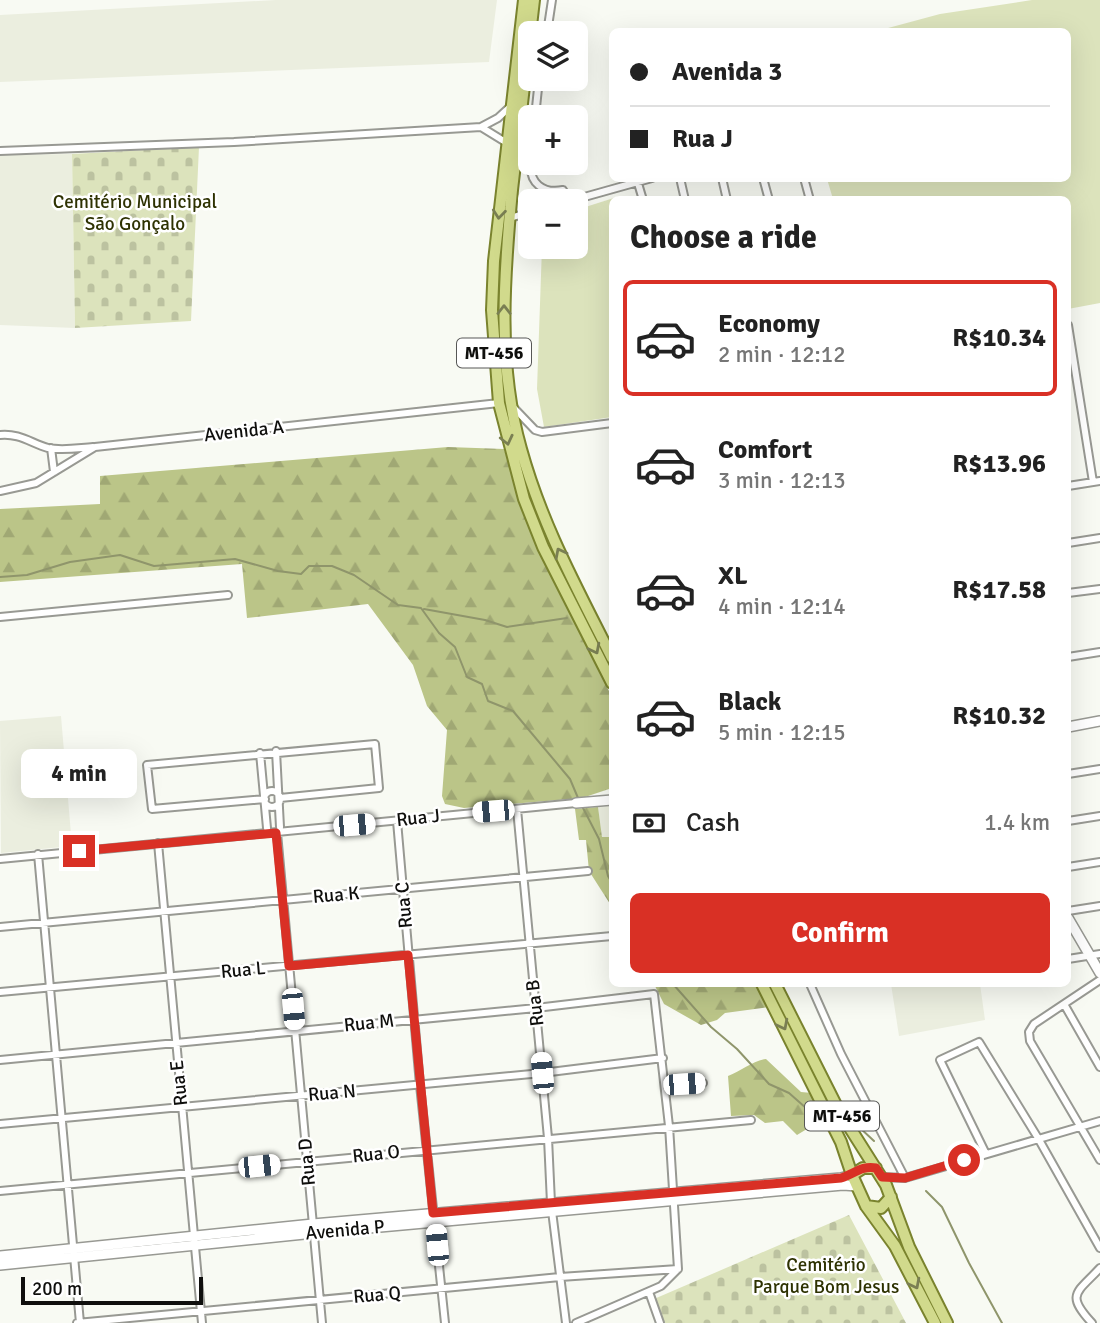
<!DOCTYPE html>
<meta charset="utf-8">
<style>
:root{--surface:#fff;--page:#f6f6f6;--text:#222;--muted:#767676;--line:#e0e0e0;--accent:#d93025}
body{margin:0;font-family:Signika,sans-serif;background:var(--page);color:var(--text);height:100vh;display:flex;flex-direction:column;font-size:26px;white-space:nowrap}
*{box-sizing:border-box;margin:0}
p{font-size:23px;color:var(--muted)}
.icon{flex:none;width:38px;height:38px;fill:none;stroke:currentColor;stroke-width:2;stroke-linecap:round;stroke-linejoin:round}
.map{position:relative;flex:1;overflow:hidden}
.sheet{position:absolute;left:609px;top:196px;width:462px;height:791px;display:flex;flex-direction:column;background:var(--surface);border-radius:10px;box-shadow:0 7px 28px #0002}
.sheet>*{flex:none}
.top-card{position:absolute;left:609px;top:28px;width:462px;height:154px;border-radius:10px;box-shadow:0 7px 28px #0002;display:grid;align-content:center;height:154px;padding:0 21px;background:var(--surface)}
.fabs{position:absolute;left:518px;top:21px;display:grid;gap:14px}
.fabs a{display:grid;place-items:center;width:70px;height:70px;border-radius:10px;background:var(--surface);box-shadow:0 7px 28px #0002;font-size:35px}
.scale{position:absolute;left:21px;bottom:18px;width:182px;box-sizing:border-box;padding-left:7px;border:4px solid #0f0f0d;border-top:0;font-size:19px;line-height:24px;white-space:nowrap;color:#0f0f0d;-webkit-text-stroke:5px #fff;paint-order:stroke}
.end{position:absolute;width:32px;height:32px;margin:-16px;border:9px solid #d93025;background:#fff;box-shadow:0 0 0 4px #fff}
.from{border-radius:50%}
.bubble{position:absolute;height:49px;border-radius:10px;background:var(--surface);box-shadow:0 7px 28px #0002;font-size:23px;font-weight:700;line-height:49px;text-align:center}
.car{position:absolute;width:21px;height:42px;margin:-21px -10px;border-radius:9px;box-shadow:0 0 5px 2px #0007;background:linear-gradient(#fff 24%,#345 0 40%,#fff 0 76%,#345 0 86%,#fff 0)}
.top-card b{display:flex;align-items:center;gap:24px;height:66px;font-size:26px}
.top-card b+b{border-top:2px solid var(--line)}
.top-card i{width:18px;height:18px;background:var(--text)}
ul{padding:0;list-style:none}
li{display:flex;align-items:center;gap:21px;height:116px;margin:0 14px 10px;padding:0 7px;border:4px solid transparent;border-radius:10px}
li div{flex:1}
li b{display:block;font-size:26px}
li em{font-style:normal;font-weight:700}
li.selected{border-color:var(--accent)}
li>.icon{width:63px;height:63px;stroke-width:1.5}
h2{padding:0 21px;font-size:32px;line-height:84px}
.pay{display:flex;align-items:center;gap:18px;height:77px;padding:0 21px;font-size:26px}
.pay p{margin-inline-start:auto}
.action{display:flex;gap:14px;margin-top:auto;padding:14px 21px}
.action a{flex:1;height:80px;border-radius:10px;background:var(--accent);color:#fff;font-size:28px;font-weight:700;line-height:80px;text-align:center}
.map>svg:first-child{display:block}
.built{fill:#ebeedf}
.forest{fill:url(#forest-firs)}
.cemetery{fill:url(#cemetery-stones)}
.pitch{fill:#dce3bc}
.lines{fill:none;stroke-linecap:round;stroke-linejoin:round}
.stream{stroke:#8f956b;stroke-width:2}
.street-casing{stroke:#989993;stroke-width:10}
.secondary-casing{stroke:#989993;stroke-width:12}
.primary-casing{stroke:#7a832e;stroke-width:14}
.street{stroke:#fff;stroke-width:6}
.secondary{stroke:#fff;stroke-width:9}
.primary{stroke:#d1da8c;stroke-width:10}
.oneway{stroke:#7a7f53}
.route{stroke:#d93025;stroke-width:9}
.labels{text-anchor:middle;dominant-baseline:central;stroke-width:5;stroke-linejoin:round;paint-order:stroke}
.shield{fill:#fff;stroke:#575756;stroke-width:2}
.shield-label{font-size:18px;font-weight:bold;fill:#0f0f0d}
.park-label{font-size:19px;fill:#2e3202;stroke:#fff}
.street-label{font-size:19px;fill:#0f0f0d;stroke:#fff}
</style>
<div class="map">
<svg width="1100" height="1323" viewBox="0 0 1100 1323">
<defs>
<pattern id="forest-firs" width="22" height="20" patternUnits="userSpaceOnUse" patternTransform="scale(1.75)"><rect width="22" height="20" fill="#bbc588"/><path d="M5 1l3.5 6h-7zM16 11l3.5 6h-7z" fill="#a0a874"/></pattern>
<pattern id="cemetery-stones" width="16" height="16" patternUnits="userSpaceOnUse" patternTransform="scale(1.75)"><rect width="16" height="16" fill="#dce3bc"/><path d="M2 7V4a2 2 0 0 1 4 0v3zM10 15v-3a2 2 0 0 1 4 0v3z" fill="#bcc2a0"/></pattern>
</defs>
<rect width="100%" height="100%" fill="#f8faf3"/>
<path class="built" d="M276,0H497L489,62L0,82V15Z
M72,154L75,328L0,325V155Z
M61,716L72,846L1,853L0,721Z
M612,806V843L610,837H602L598,807Z
M891,984H980L985,1020L899,1036Z"/>
<path class="forest" d="M448,447L504,449L535,543L612,697V788L582,798L464,808L445,804L442,796L447,730L427,706L413,665L368,604L247,618L242,564L0,582V509L100,504V476Z
M598,807L602,837H611L612,843V907L589,871L586,840H579L575,809Z
M654,984H756L769,1007L725,1013L717,1020L701,1025L664,1004Z
M766,1059L801,1092L812,1093L823,1113L820,1121L797,1135L783,1121L765,1123L754,1115L731,1116L728,1076C741,1071 753,1061 766,1059Z"/>
<path class="cemetery" d="M199,147L191,321L75,328L72,154Z
M849,1215L906,1323H663L654,1299Z"/>
<path class="pitch" d="M1032,0H1100V303L1068,309V200L833,199L827,179L1068,178V32L877,31L940,14Z
M620,196L621,199L612,200V417L544,427L537,389L542,247H576V210Z"/>
<g class="lines">
<path class="stream" d="M0,577L27,575L70,562L120,555L154,566L235,559L278,571L301,574L309,566H332L354,575L398,605L421,608L439,633L455,647L467,677L482,684L488,701L513,711L570,779L578,798
M424,609L485,620L507,627L567,618
M582,806L599,839L608,876L612,883
M673,984L711,1027L737,1049L769,1084L789,1093L806,1108
M859,1127L874,1141
M926,1191L942,1207L969,1263L1002,1323"/>
<defs>
<path id="street" d="M547,33L552,0
M535,117L539,79
M481,127L507,143
M0,151L234,142L481,127L498,118L510,107
M531,163C529,183 543,194 563,190L568,201
M680,178L685,200
M722,178L727,200
M763,178L769,200
M804,178L810,200
M637,180L643,200
M570,201L652,178
M510,218L530,212
M1068,325L1093,482
M513,407L535,430L542,432L612,423
M0,435C19,433 31,443 48,448C63,451 78,448 93,447
M51,448L54,472
M1068,486L1100,481
M0,491L36,483L95,447L499,403
M1068,543L1100,538
M1068,593L1100,589
M0,617L228,595
M1068,657L1100,652
M276,751L280,827
M260,753L267,828
M1068,774L1100,769
M264 799a8 8 0 1 1 16 0a8 8 0 1 1-16 0Z
M265,799L152,809L147,765L375,744L379,788L280,798
M517,809L548,1138L551,1203L566,1323
M397,821L420,1085L445,1323
M1068,821L1100,816
M277,833L322,1323
M158,843L202,1323
M38,854L80,1323
M0,859L576,803
M1068,867L1100,862
M1068,911L1100,906
M0,927L588,871
M1068,959L1100,954
M1100,980L1034,1024L1029,1032L1030,1041L1100,1160
M810,984L841,1054L905,1178
M0,992L612,936
M1064,1004L1100,1067
M0,1060L536,1008L654,994L669,1126L678,1269L661,1286L576,1323
M666,1085L703,1083
M0,1124L542,1073L663,1058
M986,1154L940,1060L979,1042L1038,1138L1100,1248
M883,1177L905,1178L1100,1121
M0,1191L751,1120
M649,1292L660,1323
M77,1323L560,1277L678,1269
M1092,1323C1065,1294 1077,1293 1100,1268"/>
<path id="secondary" d="M1068,727L1100,721
M576,803L612,800
M1068,918L1100,973
M0,1256L313,1224L841,1178L852,1175
M0,1265L314,1233L843,1185L857,1186"/>
<path id="primary" d="M524,0L494,261L492,310L499,403L524,499L543,547L612,683
M534,0C527,63 519,127 512,190C504,276 497,365 521,449C542,525 577,588 612,658
M762,984L841,1142L852,1175L866,1206L895,1246L935,1323
M775,984L838,1109L886,1185L909,1247L947,1323
M852,1175L863,1168H876
M866,1206L881,1208L891,1197"/>
</defs>
<use href="#street" class="street-casing"/>
<use href="#secondary" class="secondary-casing"/>
<use href="#primary" class="primary-casing"/>
<use href="#street" class="street"/>
<use href="#secondary" class="secondary"/>
<use href="#primary" class="primary"/>
</g>
<defs><path id="oneway-chevron" d="M-2-3.5L2.5 0L-2 3.5" fill="none" stroke-width="1.6" stroke-linecap="round" stroke-linejoin="round" transform="scale(1.75)"/></defs>
<g class="oneway">
<use href="#oneway-chevron" transform="translate(499 214) rotate(96)"/>
<use href="#oneway-chevron" transform="translate(504 310) rotate(-90)"/>
<use href="#oneway-chevron" transform="translate(507 440) rotate(77)"/>
<use href="#oneway-chevron" transform="translate(560 553) rotate(-117)"/>
<use href="#oneway-chevron" transform="translate(595 649) rotate(63)"/>
<use href="#oneway-chevron" transform="translate(783 1025) rotate(63)"/>
<use href="#oneway-chevron" transform="translate(915 1284) rotate(63)"/>
</g>
<g class="lines">
<path class="route" d="M79,851L276,833L289,966L408,955L433,1213L841,1178C854,1174 862,1165 876,1168L882,1177L905,1178L964,1160"/>
</g>
<g class="labels">
<g class="shield">
<rect x="457" y="338.5" width="74" height="29" rx="5"/>
<rect x="805" y="1101.5" width="74" height="29" rx="5"/>
</g>
<g class="shield-label">
<text x="494" y="353">MT-456</text>
<text x="842" y="1116">MT-456</text>
</g>
<g class="park-label">
<text x="135" y="202">Cemitério Municipal<tspan x="135" dy="22">São Gonçalo</tspan></text>
<text x="826" y="1265">Cemitério<tspan x="826" dy="22">Parque Bom Jesus</tspan></text>
</g>
<g class="street-label">
<text transform="translate(244 431) rotate(-6)">Avenida A</text>
<text transform="translate(418 818) rotate(-6)">Rua J</text>
<text transform="translate(336 895) rotate(-5)">Rua K</text>
<text transform="translate(404 905) rotate(-95)">Rua C</text>
<text transform="translate(243 970) rotate(-5)">Rua L</text>
<text transform="translate(535 1003) rotate(-96)">Rua B</text>
<text transform="translate(369 1023) rotate(-6)">Rua M</text>
<text transform="translate(179 1083) rotate(-96)">Rua E</text>
<text transform="translate(332 1093) rotate(-5)">Rua N</text>
<text transform="translate(376 1154) rotate(-6)">Rua O</text>
<text transform="translate(307 1162) rotate(-95)">Rua D</text>
<text transform="translate(345 1230) rotate(-5)">Avenida P</text>
<text transform="translate(377 1295) rotate(-5)">Rua Q</text>
</g>
</g>
</svg>
<div class="fabs">
<a><svg class="icon" aria-label="layers" viewBox="0 0 24 24"><path d="M12 4l9 5-9 5-9-5zM3 14l9 5 9-5"/></svg></a>
<a>+</a>
<a>−</a>
</div>
<div class="scale">200 m</div>
<i class="end from" style="left:964px;top:1160px"></i>
<i class="end" style="left:79px;top:851px"></i>
<div class="bubble" style="left:21px;top:749px;width:116px">4 min</div>
<i class="car" style="left:493px;top:811px;rotate:265deg"></i>
<i class="car" style="left:354px;top:825px;rotate:85deg"></i>
<i class="car" style="left:293px;top:1009px;rotate:175deg"></i>
<i class="car" style="left:542px;top:1073px;rotate:355deg"></i>
<i class="car" style="left:684px;top:1084px;rotate:86deg"></i>
<i class="car" style="left:259px;top:1166px;rotate:84deg"></i>
<i class="car" style="left:437px;top:1245px;rotate:355deg"></i>
<div class="top-card">
<b><i class="from"></i>Avenida 3</b>
<b><i></i>Rua J</b>
</div>
<section class="sheet">
<h2>Choose a ride</h2>
<ul>
<li class="selected"><svg class="icon" aria-label="car" viewBox="0 0 24 24"><path d="M5 17H2v-5l4-1 3-4h7l3 4 3 1v5h-3M9 17h6M6 11h13"/><circle cx="7" cy="17" r="2"/><circle cx="17" cy="17" r="2"/></svg><div><b>Economy</b><p>2 min · 12:12</p></div><em>R$10.34</em></li>
<li><svg class="icon" aria-label="car" viewBox="0 0 24 24"><path d="M5 17H2v-5l4-1 3-4h7l3 4 3 1v5h-3M9 17h6M6 11h13"/><circle cx="7" cy="17" r="2"/><circle cx="17" cy="17" r="2"/></svg><div><b>Comfort</b><p>3 min · 12:13</p></div><em>R$13.96</em></li>
<li><svg class="icon" aria-label="car" viewBox="0 0 24 24"><path d="M5 17H2v-5l4-1 3-4h7l3 4 3 1v5h-3M9 17h6M6 11h13"/><circle cx="7" cy="17" r="2"/><circle cx="17" cy="17" r="2"/></svg><div><b>XL</b><p>4 min · 12:14</p></div><em>R$17.58</em></li>
<li><svg class="icon" aria-label="car" viewBox="0 0 24 24"><path d="M5 17H2v-5l4-1 3-4h7l3 4 3 1v5h-3M9 17h6M6 11h13"/><circle cx="7" cy="17" r="2"/><circle cx="17" cy="17" r="2"/></svg><div><b>Black</b><p>5 min · 12:15</p></div><em>R$10.32</em></li>
</ul>
<div class="pay"><svg class="icon" aria-label="cash" viewBox="0 0 24 24"><path d="M3 7h18v10H3z"/><circle cx="12" cy="12" r="2"/></svg>Cash<p>1.4 km</p></div>
<div class="action"><a>Confirm</a></div>
</section>
</div>
